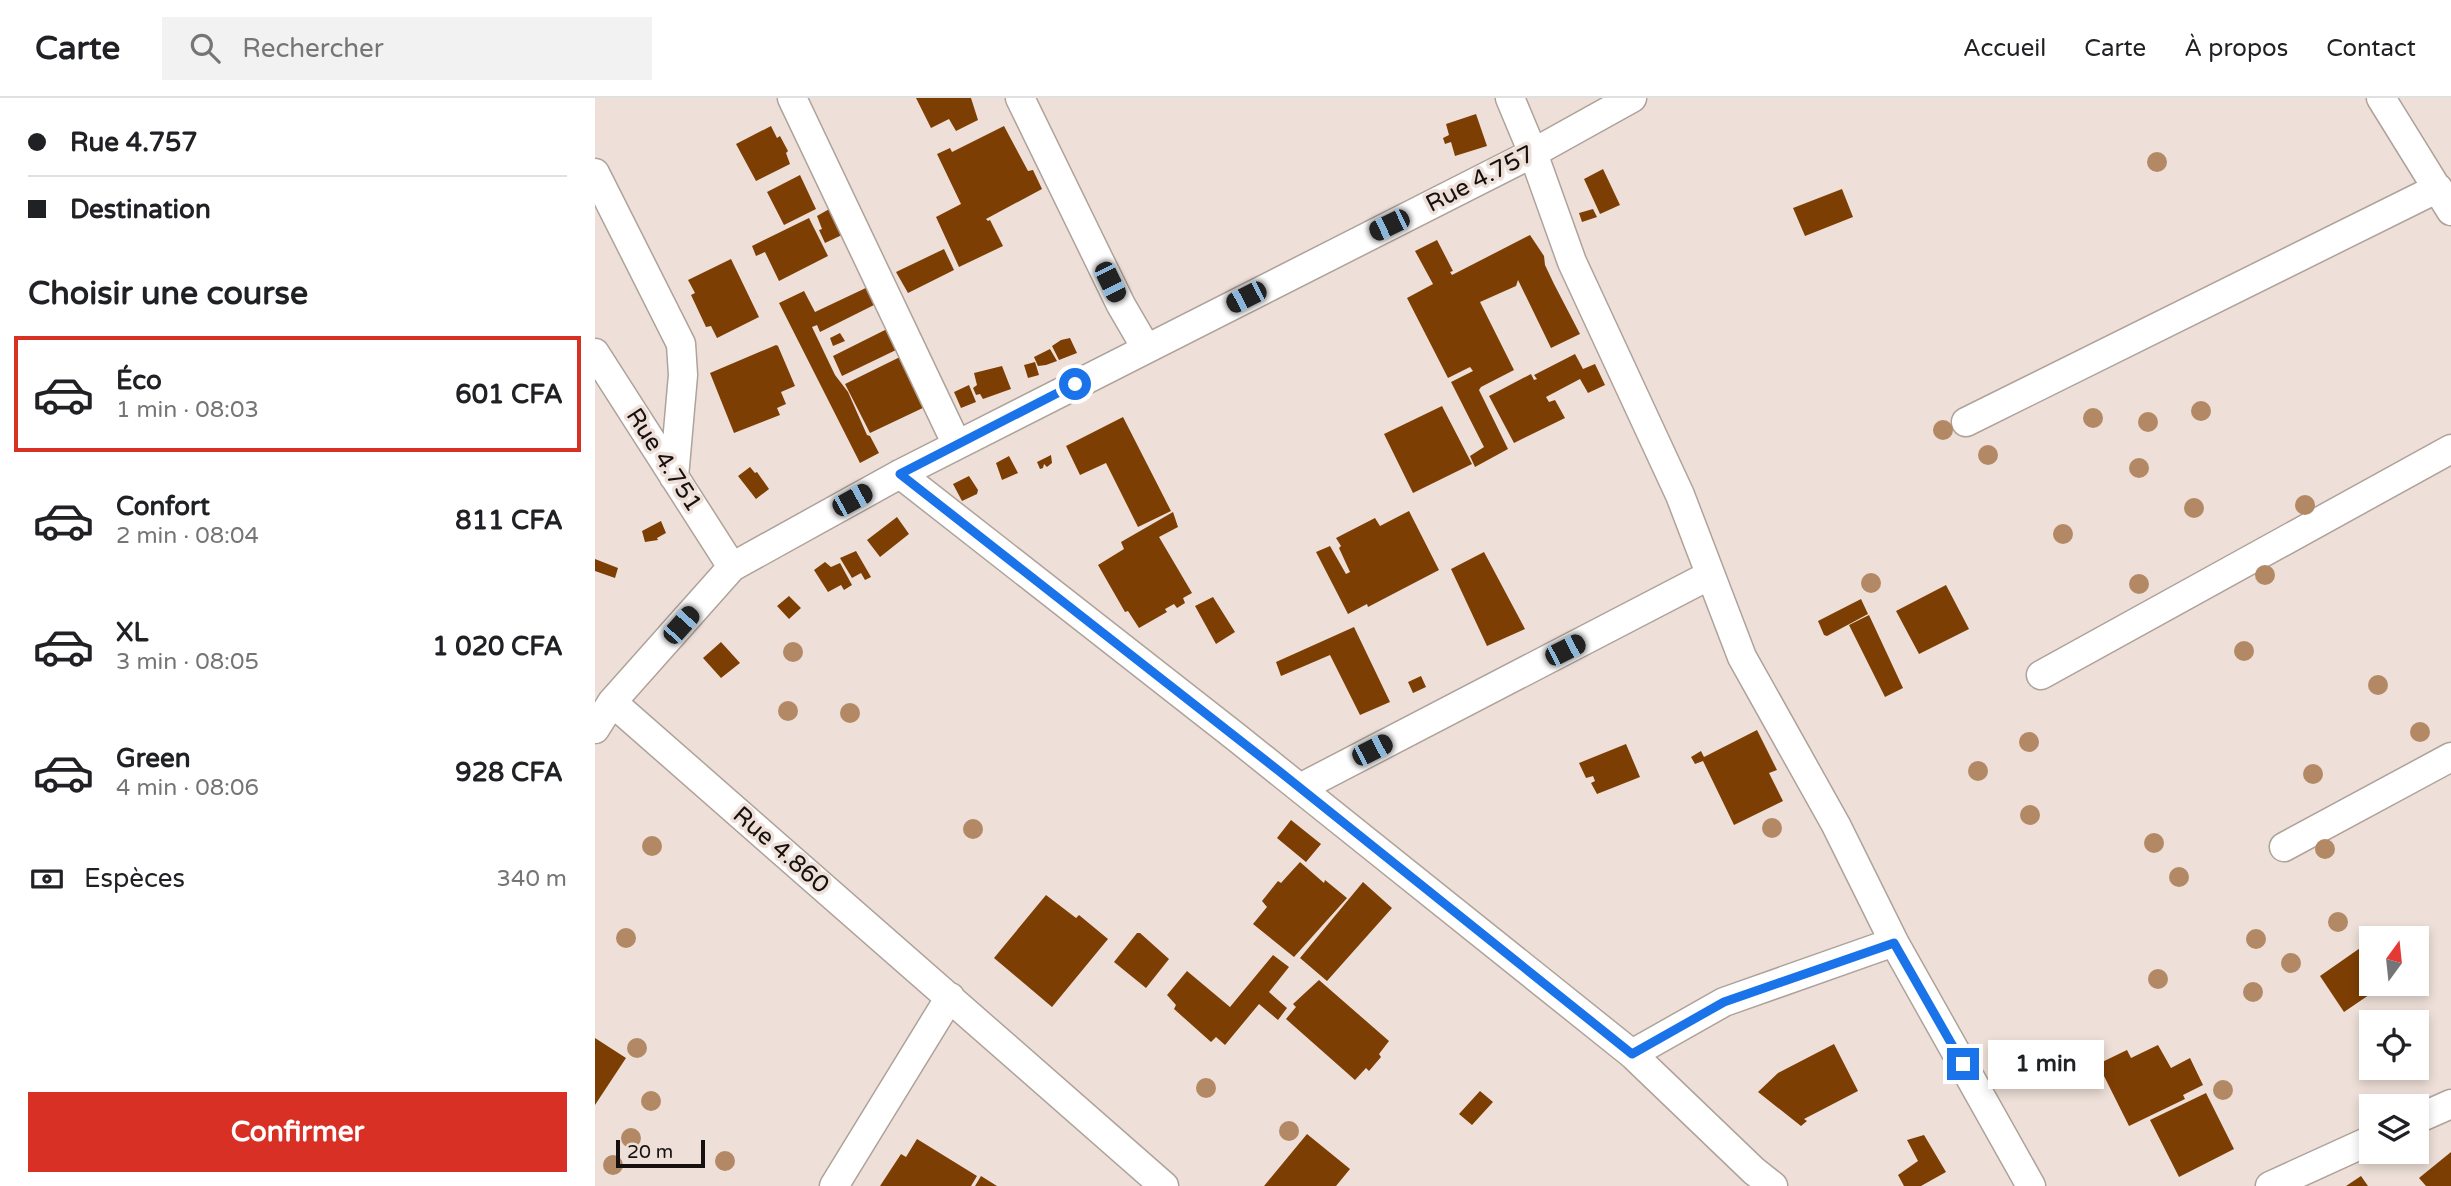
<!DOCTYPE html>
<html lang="fr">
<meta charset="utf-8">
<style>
:root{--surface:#fff;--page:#f2f2f2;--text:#202124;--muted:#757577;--line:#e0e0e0;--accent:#d93025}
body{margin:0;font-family:"Varela Round",sans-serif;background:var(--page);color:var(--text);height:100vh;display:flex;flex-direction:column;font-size:26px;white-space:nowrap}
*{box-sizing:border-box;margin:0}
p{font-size:23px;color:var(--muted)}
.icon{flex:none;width:38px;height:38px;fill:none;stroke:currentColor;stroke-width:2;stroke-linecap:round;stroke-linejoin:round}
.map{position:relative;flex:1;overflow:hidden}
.panel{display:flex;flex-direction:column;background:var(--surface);width:595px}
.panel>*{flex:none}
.banner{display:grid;align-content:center;height:154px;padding:0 28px;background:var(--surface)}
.needle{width:46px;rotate:15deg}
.tools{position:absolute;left:1764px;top:828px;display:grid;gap:14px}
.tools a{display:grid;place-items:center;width:70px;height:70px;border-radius:0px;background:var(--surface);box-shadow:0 4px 10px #0003;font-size:35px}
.scale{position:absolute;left:21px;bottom:18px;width:89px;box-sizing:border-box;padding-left:7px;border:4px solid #16110e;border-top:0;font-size:19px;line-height:24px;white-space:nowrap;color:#16110e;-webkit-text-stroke:5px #eee0d8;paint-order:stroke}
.end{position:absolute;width:32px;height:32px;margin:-16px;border:9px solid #1a73e8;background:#fff;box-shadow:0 0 0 4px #fff}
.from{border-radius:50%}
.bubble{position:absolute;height:49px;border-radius:0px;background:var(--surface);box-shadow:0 4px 10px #0003;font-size:23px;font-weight:700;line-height:49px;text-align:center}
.car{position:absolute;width:21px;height:42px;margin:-21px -10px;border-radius:9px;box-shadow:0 0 5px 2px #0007;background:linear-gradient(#222 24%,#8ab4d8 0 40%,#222 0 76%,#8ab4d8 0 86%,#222 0)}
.banner b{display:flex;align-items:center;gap:24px;height:66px;font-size:26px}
.banner b+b{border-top:2px solid var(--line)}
.banner i{width:18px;height:18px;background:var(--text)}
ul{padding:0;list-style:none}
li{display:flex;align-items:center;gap:21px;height:116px;margin:0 14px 10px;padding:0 14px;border:4px solid transparent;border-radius:0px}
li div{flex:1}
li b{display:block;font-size:26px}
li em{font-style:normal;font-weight:700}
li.current{border-color:var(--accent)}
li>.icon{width:63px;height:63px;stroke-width:1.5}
h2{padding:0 28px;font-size:32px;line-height:84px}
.pay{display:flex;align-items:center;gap:18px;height:77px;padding:0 28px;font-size:26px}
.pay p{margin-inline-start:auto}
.cta{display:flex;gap:14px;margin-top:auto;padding:14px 28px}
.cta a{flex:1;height:80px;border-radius:0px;background:var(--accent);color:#fff;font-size:28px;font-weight:700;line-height:80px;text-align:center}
header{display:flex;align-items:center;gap:42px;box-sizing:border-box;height:98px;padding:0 35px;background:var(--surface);border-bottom:2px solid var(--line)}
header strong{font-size:33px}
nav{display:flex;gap:38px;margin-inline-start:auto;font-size:24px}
.search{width:490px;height:63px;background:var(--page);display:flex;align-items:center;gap:18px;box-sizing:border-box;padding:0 24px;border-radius:0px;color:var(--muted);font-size:26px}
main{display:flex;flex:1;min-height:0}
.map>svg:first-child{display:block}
.building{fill:#7d3e03}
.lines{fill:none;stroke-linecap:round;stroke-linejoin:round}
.minor-casing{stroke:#aea29a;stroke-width:31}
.minor{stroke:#fff;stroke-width:28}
.tree{fill:#b38965}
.route{stroke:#1a73e8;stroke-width:9}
.labels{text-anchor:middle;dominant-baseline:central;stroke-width:7;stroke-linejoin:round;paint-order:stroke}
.street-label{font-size:24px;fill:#16110e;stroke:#eee0d8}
</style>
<header>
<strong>Carte</strong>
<div class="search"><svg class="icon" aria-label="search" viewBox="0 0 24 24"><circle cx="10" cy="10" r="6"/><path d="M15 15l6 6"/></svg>Rechercher</div>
<nav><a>Accueil</a><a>Carte</a><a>À propos</a><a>Contact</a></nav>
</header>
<main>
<section class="panel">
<div class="banner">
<b><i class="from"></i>Rue 4.757</b>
<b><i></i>Destination</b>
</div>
<h2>Choisir une course</h2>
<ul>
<li class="current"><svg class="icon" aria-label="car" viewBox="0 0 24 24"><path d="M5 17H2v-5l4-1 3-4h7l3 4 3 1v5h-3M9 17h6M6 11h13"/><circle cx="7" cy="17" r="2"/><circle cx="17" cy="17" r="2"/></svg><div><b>Éco</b><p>1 min · 08:03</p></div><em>601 CFA</em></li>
<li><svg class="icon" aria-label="car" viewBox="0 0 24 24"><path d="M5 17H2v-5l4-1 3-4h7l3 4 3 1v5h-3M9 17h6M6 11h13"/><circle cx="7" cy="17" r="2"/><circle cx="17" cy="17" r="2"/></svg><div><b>Confort</b><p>2 min · 08:04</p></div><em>811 CFA</em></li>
<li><svg class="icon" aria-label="car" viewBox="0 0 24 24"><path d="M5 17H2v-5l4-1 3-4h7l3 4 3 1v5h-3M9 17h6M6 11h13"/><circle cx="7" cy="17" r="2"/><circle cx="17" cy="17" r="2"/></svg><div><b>XL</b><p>3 min · 08:05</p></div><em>1 020 CFA</em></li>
<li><svg class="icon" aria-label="car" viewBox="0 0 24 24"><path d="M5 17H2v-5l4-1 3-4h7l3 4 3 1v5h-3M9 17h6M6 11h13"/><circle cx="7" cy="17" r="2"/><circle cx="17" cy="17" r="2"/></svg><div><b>Green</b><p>4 min · 08:06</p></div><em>928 CFA</em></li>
</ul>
<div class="pay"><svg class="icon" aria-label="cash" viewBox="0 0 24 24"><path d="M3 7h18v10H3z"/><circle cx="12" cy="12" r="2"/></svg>Espèces<p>340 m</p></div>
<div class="cta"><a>Confirmer</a></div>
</section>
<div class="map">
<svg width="1856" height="1088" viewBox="0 0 1856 1088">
<rect width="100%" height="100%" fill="#eee0d8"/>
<path class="building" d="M321,0H376L383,22L361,33L354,21L336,30Z
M881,16L892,48L860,58L856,44L850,46L848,40L854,37L851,26Z
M176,28L182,40L185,38L193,53L191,55L195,66L161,83L141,46Z
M409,28L433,73L438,72L447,91L391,121L393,123L395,122L408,148L364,169L341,119L366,106L342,56L355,50L357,54Z
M1008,71L1025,107L1005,116L989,81Z
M205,77L221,111L189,127L172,94Z
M1247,91L1258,119L1210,138L1198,110Z
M236,110L249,136L230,145L224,132L227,131L222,118Z
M998,111L1002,119L987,124L984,115Z
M214,120L233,158L184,183L170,154L161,158L157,148Z
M935,137L949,158L950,167L959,186L985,236L956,250L923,182L921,188L885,204L919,272L886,289L884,292L913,351L880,369L875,358L889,349L856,284L878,273L875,269L853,280L812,200L838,186L820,153L842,142L858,173L855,174L857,177Z
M349,151L359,172L313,195L301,174Z
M136,161L164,219L122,240L116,228L111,229L96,197L100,195L93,182Z
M275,188L283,205L225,234L222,227L217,229L240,277L253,294L272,337L275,338L284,355L265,365L184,205L209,193L220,214Z
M292,231L301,252L247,278L238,258Z
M245,235L250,243L238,248L235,240Z
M475,240L482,255L464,262L457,248L466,242Z
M181,247L183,248L200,288L186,294L191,306L182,310L185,317L139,335L115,275Z
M455,251L462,263L451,267L443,268L439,259Z
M980,256L988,271L1000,266L1010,287L993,295L985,281L951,299L954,304L960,302L970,320L919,345L894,298L936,276L939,282L942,281L939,277Z
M307,258L332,308L275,335L250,286Z
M440,264L444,277L433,280L429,267Z
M407,268L416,291L388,301L385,296L381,297L378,290L382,287L379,275Z
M374,287L381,304L366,310L359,294Z
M847,308L877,366L818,395L789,336Z
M528,319L576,413L543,429L511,365L485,377L471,348Z
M456,357L457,365L452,369L449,366L448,370L445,371L442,364Z
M414,358L423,375L407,382L401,365Z
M155,369L160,375L162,374L174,391L161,401L143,378Z
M374,378L383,392L382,396L367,403L358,386Z
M814,413L844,472L773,509L772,506L753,516L721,454L735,448L751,476L755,474L744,450L746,448L741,440L780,420L785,428Z
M578,414L583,429L564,439L597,495L588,500L590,505L582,510L579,506L570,511L572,514L544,530L533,513L530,514L503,467L529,451L526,444Z
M302,419L314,436L285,459L272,442Z
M66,423L71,435L62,440L63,442L50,444L47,433Z
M261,453L276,479L270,482L266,475L257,480L245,460Z
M889,454L930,531L892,548L856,471Z
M0,461L23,470L20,480L0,473Z
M230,464L236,469L245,465L257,487L249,492L246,487L233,494L219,472Z
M1351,487L1374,531L1324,556L1301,513Z
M194,498L206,510L194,521L182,508Z
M618,499L640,534L621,546L600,508Z
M1266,501L1273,516L1232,538L1229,537L1223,523Z
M1274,517L1308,590L1290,599L1254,527Z
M759,529L795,604L765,617L735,557L686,578L681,564Z
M126,544L145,565L126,580L108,560Z
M826,578L831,589L818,595L813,584Z
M1162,632L1182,672L1174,675L1188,703L1139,727L1108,663L1100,666L1096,659L1106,653L1109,659Z
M1031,646L1045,679L1002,696L996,685L1000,683L998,678L991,680L984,665Z
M696,722L726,746L711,764L682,740Z
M705,764L729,785L730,782L752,800L699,859L658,826L672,809L667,803L683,783L686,785Z
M768,784L797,810L732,883L705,860Z
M451,797L481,820L484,817L513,841L457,909L399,860Z
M542,835H545L574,861L551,890L519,864Z
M1768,848L1776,858V886H1790L1749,914L1725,878Z
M678,857L694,869L674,894L692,910L683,922L664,906L630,947L621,939L616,944L579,911L581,907L572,897L592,873L635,909Z
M724,882L794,943L784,956L786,959L774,973L771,970L760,982L691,921L701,909L698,906Z
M0,940L31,960L0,1007Z
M1239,946L1263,993L1209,1021L1212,1023L1206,1028L1163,994L1183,975Z
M1563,947L1576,970L1595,960L1608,987L1588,997L1590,1001L1534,1028L1503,966L1532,952L1536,960Z
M885,993L898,1004L877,1027L864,1016Z
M1611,995L1639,1051L1584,1079L1555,1022Z
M712,1036L755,1071L741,1088H669Z
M1329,1037L1351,1074L1326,1088H1309L1303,1077L1323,1063L1312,1042Z
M322,1041L382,1078L376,1088H285L306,1056L311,1059Z
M1856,1054V1088H1831L1824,1080Z
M386,1078L402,1088H380Z
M1766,1078L1773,1088H1751Z"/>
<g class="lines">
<defs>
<path id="minor" d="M197,0L362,347
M425,0L526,207L551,250
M915,0L938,55L977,164L1085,397L1147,559L1241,727L1299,844L1436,1088
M1786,0L1856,113
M0,75L86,246L88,277L79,379
M0,255L137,469
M1371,324L1843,90
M305,376L641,639L1037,956L1159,1073L1178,1088
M1446,577L1856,351
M17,604L569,1088
M0,631L17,604L137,469L305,376L938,55L1037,0
M705,690L1115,477
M1689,749L1856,659
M1037,956L1129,904L1299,844
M1822,1021L1856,1006
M239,1088L355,899
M1675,1088L1776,1042"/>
</defs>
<use href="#minor" class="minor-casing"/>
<use href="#minor" class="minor"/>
</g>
<g class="tree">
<circle cx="1562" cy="64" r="10"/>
<circle cx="1606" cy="313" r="10"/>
<circle cx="1498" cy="320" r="10"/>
<circle cx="1553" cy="324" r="10"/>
<circle cx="1348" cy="332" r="10"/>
<circle cx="1393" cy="357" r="10"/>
<circle cx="1544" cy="370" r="10"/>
<circle cx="1710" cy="407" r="10"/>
<circle cx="1599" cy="410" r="10"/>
<circle cx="1468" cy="436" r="10"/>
<circle cx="1670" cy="477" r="10"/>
<circle cx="1276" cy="485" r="10"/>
<circle cx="1544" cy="486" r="10"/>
<circle cx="1649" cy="553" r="10"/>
<circle cx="198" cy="554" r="10"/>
<circle cx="1783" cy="587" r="10"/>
<circle cx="193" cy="613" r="10"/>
<circle cx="255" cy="615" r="10"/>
<circle cx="1825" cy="634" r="10"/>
<circle cx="1434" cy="644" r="10"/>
<circle cx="1383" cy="673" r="10"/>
<circle cx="1718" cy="676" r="10"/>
<circle cx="1435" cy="717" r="10"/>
<circle cx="1177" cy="730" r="10"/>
<circle cx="378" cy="731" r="10"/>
<circle cx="1559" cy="745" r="10"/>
<circle cx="57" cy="748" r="10"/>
<circle cx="1730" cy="751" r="10"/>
<circle cx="1584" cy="779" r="10"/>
<circle cx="1743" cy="824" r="10"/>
<circle cx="31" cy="840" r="10"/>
<circle cx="1661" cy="841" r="10"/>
<circle cx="1696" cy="865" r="10"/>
<circle cx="1563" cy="881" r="10"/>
<circle cx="1658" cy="894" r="10"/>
<circle cx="42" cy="950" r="10"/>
<circle cx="611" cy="990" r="10"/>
<circle cx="1628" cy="992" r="10"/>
<circle cx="56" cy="1003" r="10"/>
<circle cx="694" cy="1033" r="10"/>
<circle cx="36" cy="1040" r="10"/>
<circle cx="130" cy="1063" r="10"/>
<circle cx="18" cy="1067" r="10"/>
</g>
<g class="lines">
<path class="route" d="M480,286L305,376L684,673L1037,956L1129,904L1299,845L1368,966"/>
</g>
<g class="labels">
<g class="street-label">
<text transform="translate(885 81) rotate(-27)">Rue 4.757</text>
<text transform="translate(69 362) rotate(57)">Rue 4.751</text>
<text transform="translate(186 752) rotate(41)">Rue 4.860</text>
</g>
</g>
</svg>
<div class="tools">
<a><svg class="needle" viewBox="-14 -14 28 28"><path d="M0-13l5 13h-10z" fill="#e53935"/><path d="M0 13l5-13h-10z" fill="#757577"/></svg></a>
<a><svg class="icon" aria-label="locate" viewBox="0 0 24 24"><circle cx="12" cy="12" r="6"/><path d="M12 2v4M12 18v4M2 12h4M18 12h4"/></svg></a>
<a><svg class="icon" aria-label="layers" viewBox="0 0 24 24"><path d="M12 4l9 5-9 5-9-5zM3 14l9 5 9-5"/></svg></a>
</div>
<div class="scale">20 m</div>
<i class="end from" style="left:480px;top:286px"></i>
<i class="end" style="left:1368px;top:966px"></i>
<div class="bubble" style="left:1393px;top:942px;width:116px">1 min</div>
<i class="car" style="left:794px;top:127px;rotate:244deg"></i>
<i class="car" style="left:515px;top:184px;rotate:154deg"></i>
<i class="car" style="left:651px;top:199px;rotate:243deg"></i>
<i class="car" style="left:257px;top:402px;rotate:61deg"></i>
<i class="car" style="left:86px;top:527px;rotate:42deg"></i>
<i class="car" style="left:970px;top:552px;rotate:63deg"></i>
<i class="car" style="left:777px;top:652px;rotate:63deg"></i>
</div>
</main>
